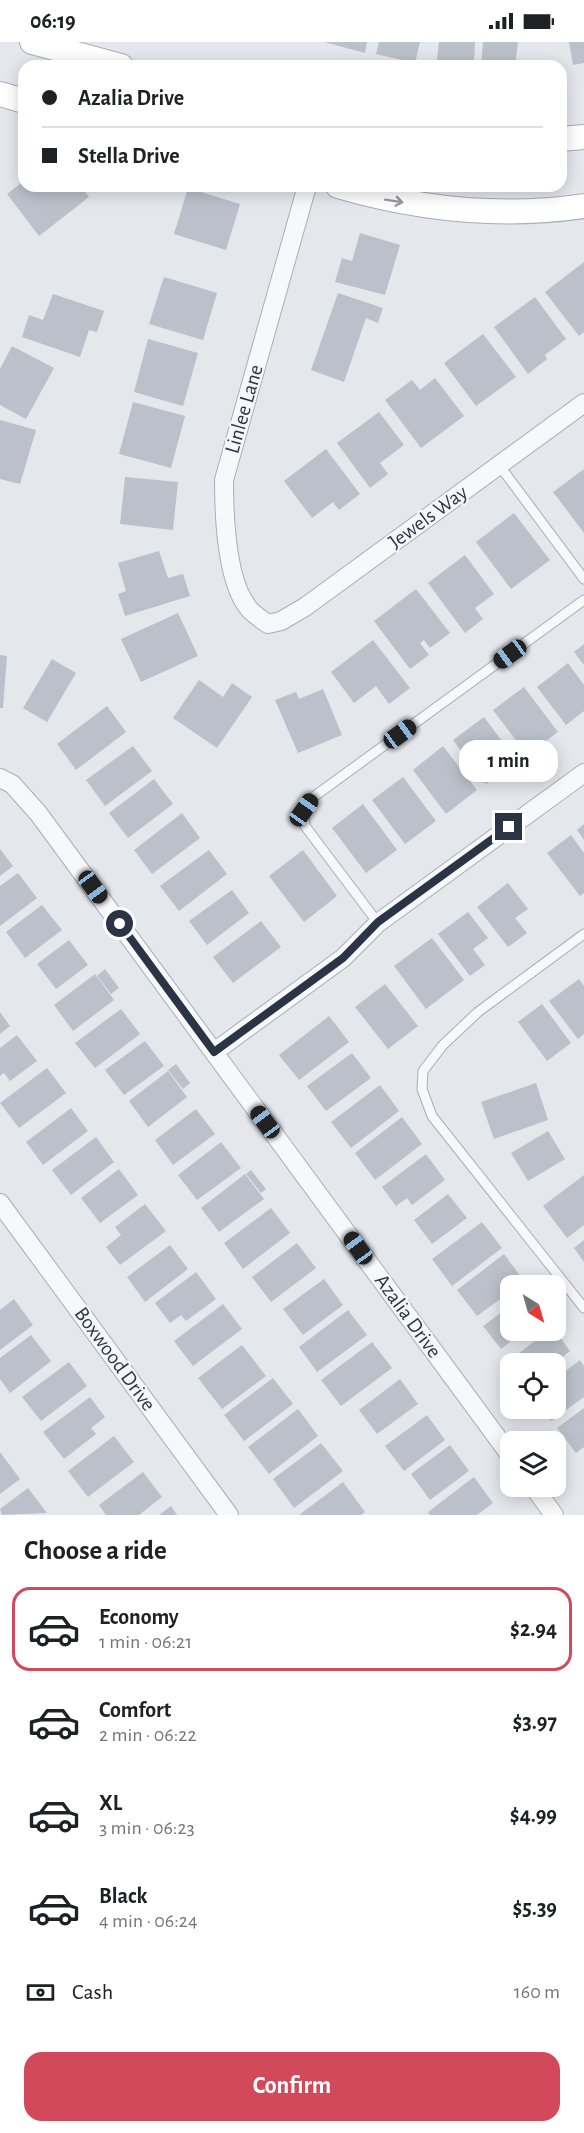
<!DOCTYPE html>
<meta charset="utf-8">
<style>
:root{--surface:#fff;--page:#f6f6f6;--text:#202124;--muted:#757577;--line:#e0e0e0;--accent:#d1495b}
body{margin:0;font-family:"Alegreya Sans",sans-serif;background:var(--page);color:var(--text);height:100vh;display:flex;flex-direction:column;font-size:22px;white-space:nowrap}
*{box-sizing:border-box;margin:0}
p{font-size:20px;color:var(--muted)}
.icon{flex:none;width:33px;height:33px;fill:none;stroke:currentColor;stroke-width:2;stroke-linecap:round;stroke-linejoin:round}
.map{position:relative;height:1473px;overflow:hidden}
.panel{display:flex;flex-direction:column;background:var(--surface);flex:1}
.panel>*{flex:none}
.guide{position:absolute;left:18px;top:18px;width:549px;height:132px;border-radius:18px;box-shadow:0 3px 15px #0003;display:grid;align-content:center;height:132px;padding:0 24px;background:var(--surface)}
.needle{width:39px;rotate:143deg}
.tools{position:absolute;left:500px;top:1233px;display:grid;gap:12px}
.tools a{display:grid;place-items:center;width:66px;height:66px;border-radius:12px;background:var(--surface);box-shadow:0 3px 15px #0003;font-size:30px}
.end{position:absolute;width:27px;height:27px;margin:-14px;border:8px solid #2b3445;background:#fff;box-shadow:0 0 0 3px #fff}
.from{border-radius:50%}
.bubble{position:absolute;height:42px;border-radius:18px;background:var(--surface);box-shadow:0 3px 15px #0003;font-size:20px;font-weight:700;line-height:42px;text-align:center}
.car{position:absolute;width:18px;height:36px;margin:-18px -9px;border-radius:8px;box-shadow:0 0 4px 2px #0007;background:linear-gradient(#222 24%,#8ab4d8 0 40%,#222 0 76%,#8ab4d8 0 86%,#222 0)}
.guide b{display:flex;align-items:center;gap:21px;height:57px;font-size:22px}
.guide b+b{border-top:2px solid var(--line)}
.guide i{width:15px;height:15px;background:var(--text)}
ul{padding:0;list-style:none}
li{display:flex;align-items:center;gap:18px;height:84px;margin:0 12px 9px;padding:0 12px;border:3px solid transparent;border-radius:18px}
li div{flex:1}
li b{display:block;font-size:22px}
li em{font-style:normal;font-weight:700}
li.current{border-color:var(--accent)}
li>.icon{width:54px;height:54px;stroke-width:1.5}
h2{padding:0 24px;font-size:27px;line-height:72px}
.pay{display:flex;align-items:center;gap:15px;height:66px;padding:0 24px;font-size:22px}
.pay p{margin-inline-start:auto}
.cta{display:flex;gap:12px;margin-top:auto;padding:12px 24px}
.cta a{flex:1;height:69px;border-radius:18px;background:var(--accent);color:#fff;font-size:24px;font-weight:700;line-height:69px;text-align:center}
.status{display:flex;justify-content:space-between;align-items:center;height:42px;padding:0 30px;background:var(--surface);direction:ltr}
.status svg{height:16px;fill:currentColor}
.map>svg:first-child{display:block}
.building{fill:#bbc0ca}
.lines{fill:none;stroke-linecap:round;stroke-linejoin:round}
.service-casing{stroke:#a9aeb7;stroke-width:11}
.minor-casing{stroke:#a9aeb7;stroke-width:20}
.secondary-casing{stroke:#a9aeb7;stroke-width:26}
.service{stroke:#f7f8fa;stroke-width:9}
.minor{stroke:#f7f8fa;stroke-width:18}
.secondary{stroke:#fff;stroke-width:24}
.oneway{stroke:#959aa2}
.route{stroke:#2b3445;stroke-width:8}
.labels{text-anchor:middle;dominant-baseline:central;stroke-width:4.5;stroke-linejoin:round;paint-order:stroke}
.street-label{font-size:21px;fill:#2b3445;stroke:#f4f6f9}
</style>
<div class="status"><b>06:19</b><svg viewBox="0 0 49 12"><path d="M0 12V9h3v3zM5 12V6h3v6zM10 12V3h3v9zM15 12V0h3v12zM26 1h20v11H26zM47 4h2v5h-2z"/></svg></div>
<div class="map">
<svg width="584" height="1473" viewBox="0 0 584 1473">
<rect width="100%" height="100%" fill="#e4e7ec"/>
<path class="building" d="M324,0H367L365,11Z
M379,0H420L415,21L376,12Z
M439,0H475L474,20L437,18Z
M483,0H518L515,24H481Z
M569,0H584V21L573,23Z
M24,139V144H81L89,155L39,194L7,152Z
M188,146L240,162L226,208L174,192Z
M360,191L400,203L385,253L335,240L342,216L352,219Z
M584,220V290L579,294L545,250Z
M164,235L217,251L203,298L149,282Z
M338,251L383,266L378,281L366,276L344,340L311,328Z
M53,252L104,269L97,290L89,288L80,315L22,295L29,273L43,278Z
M535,255L566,297L545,313L547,317L528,332L494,285Z
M483,292L516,335L476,364L444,321Z
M148,297L198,311L183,364L134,350Z
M12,304L54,326L26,377L0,363V327Z
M435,336L464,374L421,406L385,358L412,338L420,348Z
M133,360L185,374L171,426L119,412Z
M379,370L404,403L380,421L388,432L370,446L337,401Z
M0,378L36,388L20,442L0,437Z
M326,407L360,452L339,468L333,460L312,476L284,439Z
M584,427V491L553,450Z
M125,435L178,440L173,488L120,482Z
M514,471L550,518L511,547L476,500Z
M159,509L168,536L183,532L190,554L125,574L118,552L126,549L118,521Z
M465,513L494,552L475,566L483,577L465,591L428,541Z
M416,547L450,591L430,606L424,598L420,601L429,613L410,627L374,579Z
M178,571L198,614L141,640L121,597Z
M373,598L410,646L389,662L376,644L354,661L331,630Z
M584,602V623L574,610Z
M0,613L7,614L3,666H0Z
M52,617L76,631L47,680L23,666Z
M568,621L584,643V669L566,683L537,645Z
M199,638L223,655L232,641L252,655L217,706L173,676Z
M524,645L558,690L527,713L493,668Z
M323,647L342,693L298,711L275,658L296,650L299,657Z
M107,664L126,690L76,728L57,702Z
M484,675L517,719L486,742L453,698Z
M133,704L152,729L105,764L86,738Z
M443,704L477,748L446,772L413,728Z
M403,735L436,779L405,802L372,758Z
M154,737L173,762L128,796L109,771Z
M363,762L397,808L366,831L332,786Z
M182,771L200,796L152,832L134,808Z
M584,782V798L577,788Z
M571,793L584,811V851L580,854L547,811Z
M0,807L13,824L0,834Z
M209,808L227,832L179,869L160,844Z
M303,808L337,854L304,880L269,834Z
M18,831L37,856L0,884V844Z
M508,841L528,867L515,876L527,891L508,905L477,865Z
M232,848L249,871L207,903L189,879Z
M42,863L62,888L25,916L6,890Z
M468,870L488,896L473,907L485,923L470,934L438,892Z
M261,879L281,905L233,941L213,915Z
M432,896L464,938L426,967L394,924Z
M69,898L88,923L56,947L37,922Z
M105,927L119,946L111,952L97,934Z
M95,932L114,958L73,989L54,963Z
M579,937L584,944V992L578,997L549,959Z
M385,942L418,984L388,1007L355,965Z
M542,962L571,1001L547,1019L518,980Z
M121,967L140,992L95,1026L75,1001Z
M0,970L10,984L0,992Z
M329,974L349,1000L299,1038L279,1013Z
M17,993L37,1019L10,1039L4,1031L0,1034V1006Z
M145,999L164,1024L124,1053L105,1028Z
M352,1011L371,1036L326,1069L307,1044Z
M176,1022L190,1041L183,1047L168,1028Z
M47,1026L66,1051L19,1086L0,1061Z
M168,1029L187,1055L148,1085L129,1059Z
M536,1041L548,1078L494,1097L481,1060Z
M380,1043L399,1069L351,1106L331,1080Z
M71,1066L88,1089L43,1123L26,1100Z
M196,1067L215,1092L173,1123L155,1098Z
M402,1075L422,1102L375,1138L355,1111Z
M548,1089L565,1117L528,1139L511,1111Z
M96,1095L114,1120L71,1153L52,1128Z
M221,1100L241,1126L197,1158L178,1133Z
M426,1112L445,1138L412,1163L407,1156L396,1164L382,1145Z
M119,1127L138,1153L100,1181L81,1156Z
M251,1128L266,1147L261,1151L246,1132Z
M245,1132L264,1157L219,1190L201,1166Z
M584,1133V1183L567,1196L543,1164Z
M448,1152L467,1176L432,1202L414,1178Z
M145,1162L166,1189L120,1223L106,1205L121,1193L115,1185Z
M271,1166L290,1191L243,1227L224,1201Z
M482,1180L502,1206L452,1244L432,1217Z
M584,1198V1220L574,1206Z
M297,1201L316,1226L271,1260L252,1235Z
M170,1203L188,1227L145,1260L127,1235Z
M504,1212L524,1239L518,1244H510V1250L477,1274L457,1248Z
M196,1230L216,1257L186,1279L181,1273L170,1281L155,1261Z
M324,1237L343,1263L303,1293L283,1267Z
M14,1257L33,1283L0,1308V1268Z
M223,1262L242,1287L193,1324L174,1299Z
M510,1264V1288H525L501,1307L483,1284Z
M348,1268L367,1293L317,1330L299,1305Z
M549,1288H555L570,1309L554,1322H513L510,1318Z
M31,1293L51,1319L10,1351L0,1337V1316Z
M372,1300L392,1326L341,1364L321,1338Z
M242,1303L266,1334L222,1367L198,1336Z
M580,1318L584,1324V1355L551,1379L541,1366H555V1337Z
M69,1320L87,1344L41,1379L22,1355Z
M273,1336L293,1362L244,1399L224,1373Z
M400,1337L418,1362L377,1392L359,1368Z
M90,1355L105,1375L91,1386L96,1392L64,1417L43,1390Z
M584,1366V1405L576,1411L557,1386Z
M298,1367L318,1394L269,1432L248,1405Z
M427,1373L445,1398L404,1429L385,1404Z
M114,1394L134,1420L88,1455L68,1429Z
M321,1401L343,1429L294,1466L273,1437Z
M450,1403L469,1429L430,1458L411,1432Z
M0,1410L20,1437L0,1452Z
M143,1430L162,1455L139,1473H106L99,1463Z
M474,1435L493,1461L477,1473H430L428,1470Z
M343,1440L365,1470L361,1473H299Z
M28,1446L47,1471L2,1473L0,1467Z
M171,1464L177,1473H159Z"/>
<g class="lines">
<defs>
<path id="service" d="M499,423L584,537
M378,881L305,784L304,768L312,756L584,558
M584,892L478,970L443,1003L423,1029L422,1047L432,1074L584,1266"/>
<path id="minor" d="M307,144L224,438C224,473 226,541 250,568C255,573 262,578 268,582L281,579L305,565L584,361
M0,736L12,742L38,771L510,1413
M214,1010L343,916L378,881L584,731
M0,1161L229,1473
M533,1444L554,1473"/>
<path id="secondary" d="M32,0L121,24
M0,52L24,59
M561,97L584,95
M338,144C417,167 502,176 584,164"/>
</defs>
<use href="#service" class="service-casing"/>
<use href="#minor" class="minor-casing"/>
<use href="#secondary" class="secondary-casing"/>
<use href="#service" class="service"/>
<use href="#minor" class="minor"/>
<use href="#secondary" class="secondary"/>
</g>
<defs><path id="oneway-shaft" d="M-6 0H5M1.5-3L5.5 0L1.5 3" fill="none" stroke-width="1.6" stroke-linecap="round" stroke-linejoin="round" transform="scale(1.5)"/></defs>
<use class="oneway" href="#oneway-shaft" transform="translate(394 159) rotate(9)"/>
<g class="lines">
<path class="route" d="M120,882L214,1010L343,916L378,880L509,785"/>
</g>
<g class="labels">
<g class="street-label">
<text transform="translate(244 367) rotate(-74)">Linlee Lane</text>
<text transform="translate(428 475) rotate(-36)">Jewels Way</text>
<text transform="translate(408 1274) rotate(54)">Azalia Drive</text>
<text transform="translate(115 1317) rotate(54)">Boxwood Drive</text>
</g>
</g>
</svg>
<div class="tools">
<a><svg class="needle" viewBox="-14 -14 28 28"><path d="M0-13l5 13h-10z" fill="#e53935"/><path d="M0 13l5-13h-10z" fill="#757577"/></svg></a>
<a><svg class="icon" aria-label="locate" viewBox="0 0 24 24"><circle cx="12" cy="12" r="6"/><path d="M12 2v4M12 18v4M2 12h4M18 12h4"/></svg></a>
<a><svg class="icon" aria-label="layers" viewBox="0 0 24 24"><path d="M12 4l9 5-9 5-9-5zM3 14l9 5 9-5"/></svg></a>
</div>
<i class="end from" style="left:120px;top:882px"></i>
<i class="end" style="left:509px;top:785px"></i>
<div class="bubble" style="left:459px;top:698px;width:99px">1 min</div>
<i class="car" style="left:510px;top:612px;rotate:234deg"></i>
<i class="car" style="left:400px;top:692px;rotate:54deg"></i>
<i class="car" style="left:304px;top:768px;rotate:35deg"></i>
<i class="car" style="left:93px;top:845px;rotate:144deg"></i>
<i class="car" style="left:265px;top:1080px;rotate:323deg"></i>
<i class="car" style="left:358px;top:1206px;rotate:324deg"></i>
<div class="guide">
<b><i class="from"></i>Azalia Drive</b>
<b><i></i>Stella Drive</b>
</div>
</div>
<section class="panel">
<h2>Choose a ride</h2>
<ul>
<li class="current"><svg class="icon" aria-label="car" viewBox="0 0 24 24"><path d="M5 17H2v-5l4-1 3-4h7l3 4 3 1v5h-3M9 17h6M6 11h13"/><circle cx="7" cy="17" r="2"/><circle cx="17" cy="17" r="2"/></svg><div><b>Economy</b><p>1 min · 06:21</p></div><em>$2.94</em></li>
<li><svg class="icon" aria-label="car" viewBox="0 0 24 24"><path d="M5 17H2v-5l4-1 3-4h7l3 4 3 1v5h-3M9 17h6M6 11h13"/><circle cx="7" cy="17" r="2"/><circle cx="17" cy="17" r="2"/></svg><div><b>Comfort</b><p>2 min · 06:22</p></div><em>$3.97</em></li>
<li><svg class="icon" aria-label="car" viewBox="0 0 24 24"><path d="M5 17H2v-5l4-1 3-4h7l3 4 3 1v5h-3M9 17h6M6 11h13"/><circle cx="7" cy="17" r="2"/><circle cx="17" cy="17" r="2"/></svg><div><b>XL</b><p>3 min · 06:23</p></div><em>$4.99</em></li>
<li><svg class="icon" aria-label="car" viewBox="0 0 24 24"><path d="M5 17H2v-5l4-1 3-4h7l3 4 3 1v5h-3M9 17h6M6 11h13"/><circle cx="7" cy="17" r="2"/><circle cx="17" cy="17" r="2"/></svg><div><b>Black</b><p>4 min · 06:24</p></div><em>$5.39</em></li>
</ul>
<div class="pay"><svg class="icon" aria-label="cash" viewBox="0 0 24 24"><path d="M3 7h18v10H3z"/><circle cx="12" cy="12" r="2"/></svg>Cash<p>160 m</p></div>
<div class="cta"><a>Confirm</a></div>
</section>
